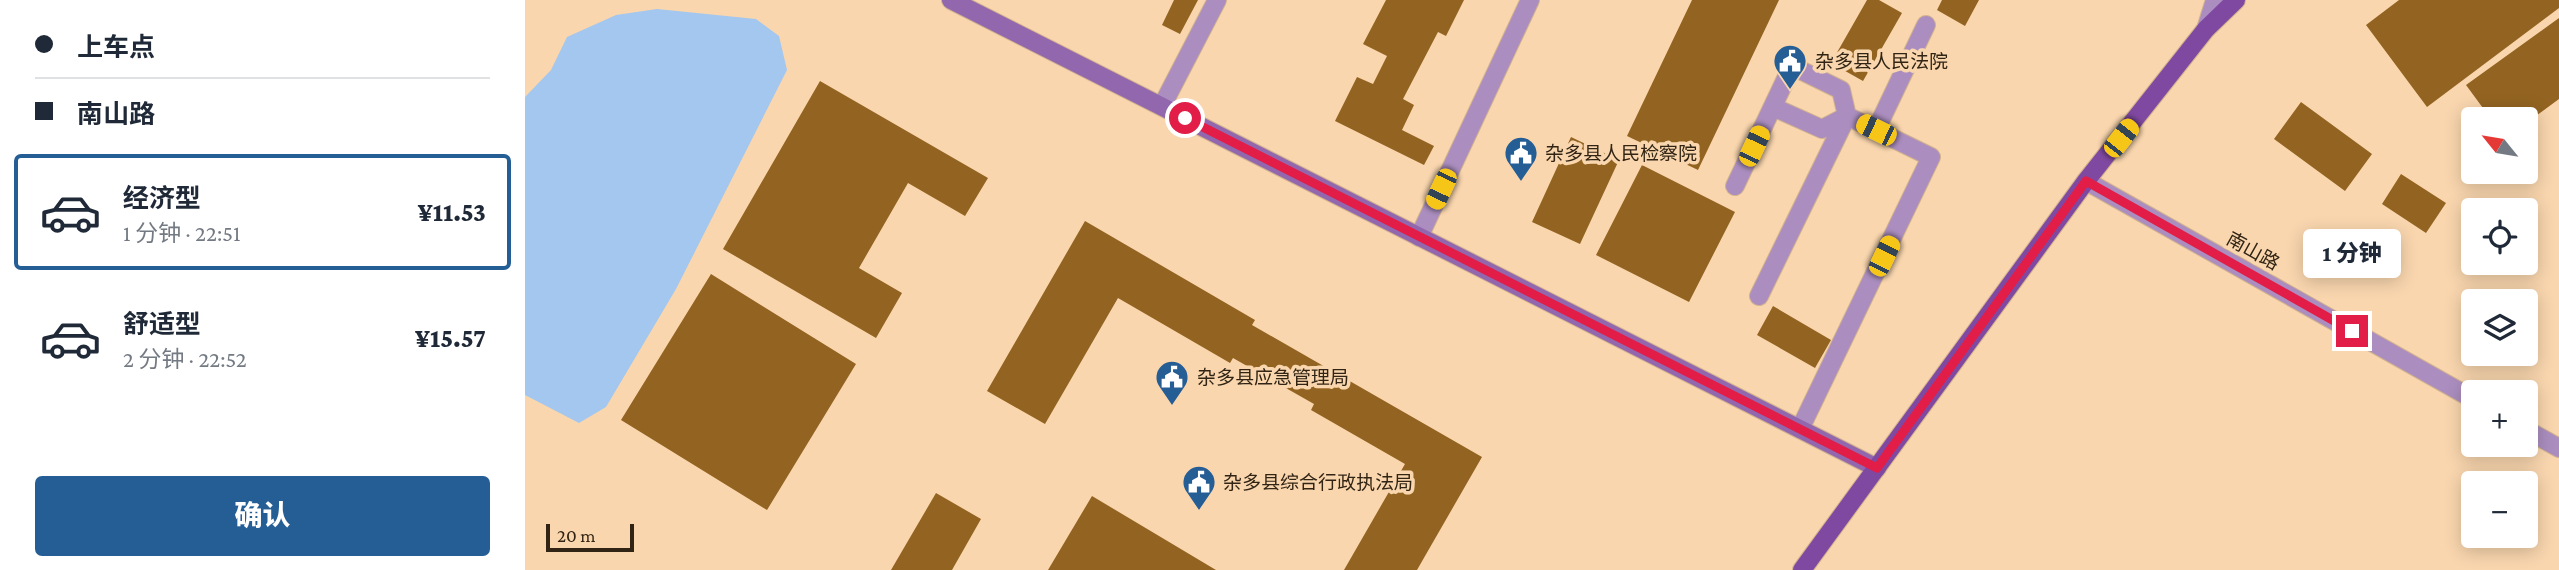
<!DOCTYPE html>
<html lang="zh">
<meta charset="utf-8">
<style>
:root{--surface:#fff;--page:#f2f2f3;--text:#1f2937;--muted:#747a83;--line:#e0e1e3;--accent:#255d95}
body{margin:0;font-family:"Crimson Pro","Noto Sans SC",serif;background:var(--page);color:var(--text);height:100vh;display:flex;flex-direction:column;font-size:26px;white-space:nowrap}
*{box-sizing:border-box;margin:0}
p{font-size:23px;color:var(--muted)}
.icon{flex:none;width:38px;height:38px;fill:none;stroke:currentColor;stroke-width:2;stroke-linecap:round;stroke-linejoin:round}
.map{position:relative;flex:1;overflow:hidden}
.sheet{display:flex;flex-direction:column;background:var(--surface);width:525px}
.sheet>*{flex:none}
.top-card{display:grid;align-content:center;height:154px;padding:0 35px;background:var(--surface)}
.needle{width:46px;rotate:300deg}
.controls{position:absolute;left:1936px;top:107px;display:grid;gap:14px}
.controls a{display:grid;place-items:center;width:77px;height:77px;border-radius:7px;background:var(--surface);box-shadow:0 4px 18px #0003;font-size:35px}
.scale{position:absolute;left:21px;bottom:18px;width:88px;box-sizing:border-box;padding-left:7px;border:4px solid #312414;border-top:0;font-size:19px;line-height:24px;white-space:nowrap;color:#312414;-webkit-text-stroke:5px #f9d6ae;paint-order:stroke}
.end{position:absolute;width:32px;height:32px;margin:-16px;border:9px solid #e11d48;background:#fff;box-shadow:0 0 0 4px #fff}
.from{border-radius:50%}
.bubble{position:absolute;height:49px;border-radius:7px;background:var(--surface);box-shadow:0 4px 18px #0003;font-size:23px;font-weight:800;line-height:49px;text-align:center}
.car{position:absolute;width:21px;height:42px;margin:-21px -10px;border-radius:9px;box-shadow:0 0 5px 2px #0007;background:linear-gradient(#f5c518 24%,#345 0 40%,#f5c518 0 76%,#345 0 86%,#f5c518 0)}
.top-card b{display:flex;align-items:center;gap:24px;height:66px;font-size:26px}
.top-card b+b{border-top:2px solid var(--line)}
.top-card i{width:18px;height:18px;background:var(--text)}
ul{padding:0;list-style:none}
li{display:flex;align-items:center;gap:21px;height:116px;margin:0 14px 10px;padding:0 21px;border:4px solid transparent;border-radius:7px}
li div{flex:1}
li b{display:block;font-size:26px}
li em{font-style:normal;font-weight:800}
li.on{border-color:var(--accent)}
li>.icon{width:63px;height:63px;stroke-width:1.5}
.primary-button{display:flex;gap:14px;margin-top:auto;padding:14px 35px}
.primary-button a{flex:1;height:80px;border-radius:7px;background:var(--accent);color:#fff;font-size:28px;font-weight:800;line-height:80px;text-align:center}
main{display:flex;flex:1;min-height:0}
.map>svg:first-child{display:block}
.water{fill:#a3c7ee}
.building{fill:#936421}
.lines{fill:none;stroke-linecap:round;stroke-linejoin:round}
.service-casing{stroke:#d1b28f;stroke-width:20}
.tertiary-casing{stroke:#d1b28f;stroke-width:20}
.secondary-casing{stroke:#d1b28f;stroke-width:20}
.primary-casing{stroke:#d1b28f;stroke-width:20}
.service{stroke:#ab8ebf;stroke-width:18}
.tertiary{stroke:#ab8ebf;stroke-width:18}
.secondary{stroke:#9267ae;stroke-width:18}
.primary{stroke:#8049a1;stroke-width:18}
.route{stroke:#e11d48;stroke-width:9}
.labels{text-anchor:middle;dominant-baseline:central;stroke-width:7;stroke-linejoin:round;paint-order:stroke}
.poi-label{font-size:19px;fill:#312414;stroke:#f9d6ae;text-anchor:start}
.street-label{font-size:19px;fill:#312414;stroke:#f9d6ae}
</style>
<main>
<section class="sheet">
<div class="top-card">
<b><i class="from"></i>上车点</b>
<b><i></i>南山路</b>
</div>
<ul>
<li class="on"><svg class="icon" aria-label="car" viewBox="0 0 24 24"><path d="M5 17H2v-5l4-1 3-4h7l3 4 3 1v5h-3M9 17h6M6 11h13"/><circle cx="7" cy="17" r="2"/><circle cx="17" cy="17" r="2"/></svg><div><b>经济型</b><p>1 分钟 · 22:51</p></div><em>¥11.53</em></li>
<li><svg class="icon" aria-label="car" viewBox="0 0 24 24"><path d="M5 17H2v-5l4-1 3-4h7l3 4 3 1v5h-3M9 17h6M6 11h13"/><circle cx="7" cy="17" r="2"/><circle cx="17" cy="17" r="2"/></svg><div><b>舒适型</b><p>2 分钟 · 22:52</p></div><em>¥15.57</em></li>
</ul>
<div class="primary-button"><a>确认</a></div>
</section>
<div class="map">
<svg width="2034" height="570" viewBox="0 0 2034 570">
<rect width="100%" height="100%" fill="#f9d6ae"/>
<path class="water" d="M132,9L231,19L254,36L262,70L151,289L81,407L54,423L0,395V97L26,70L42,37L91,15Z"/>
<path class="building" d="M649,0H673L655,34L637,25Z
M861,0H939L921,36L913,32L878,99L889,105L877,130L909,146L899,165L810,121L832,77L848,84L862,56L838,44Z
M1167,0H1254L1173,170L1102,136Z
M1342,0H1354L1377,13L1338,81L1306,63Z
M1417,0H1454L1440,26L1412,10Z
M1874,0H2034V8L1902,107L1841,25Z
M2034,18V99L2000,124V119H1966L1941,85Z
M295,81L463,178L440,216L383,183L334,268L377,293L351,338L198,249Z
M1776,102L1847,154L1820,191L1749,139Z
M1046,137L1094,160L1055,244L1007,222Z
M1117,165L1210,212L1164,302L1071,255Z
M1876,174L1921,203L1901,233L1857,204Z
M560,221L730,320L727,325L957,457L892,570H819L880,464L786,410L789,404L708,358L705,363L593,298L520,424L462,391Z
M186,274L331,364L242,510L96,420Z
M1248,306L1306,340L1290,368L1232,335Z
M411,493L456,519L427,570H366Z
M567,496L691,570H523Z"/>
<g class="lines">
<defs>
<path id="service" d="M637,106L692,0
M1351,130L1401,25
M1210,186L1267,66L1316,90L1322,116L1406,157L1275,429
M894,237L1005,0
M1234,296L1322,116L1297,129L1248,107"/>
<path id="tertiary" d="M1681,29L1690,0
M1561,181L1948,399
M2000,429L2034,448"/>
<path id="secondary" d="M426,0L1352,468"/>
<path id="primary" d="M1277,570L1561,181L1681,29L1711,0"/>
</defs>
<use href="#service" class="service-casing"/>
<use href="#tertiary" class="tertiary-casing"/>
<use href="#secondary" class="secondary-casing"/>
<use href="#primary" class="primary-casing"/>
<use href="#service" class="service"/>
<use href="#tertiary" class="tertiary"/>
<use href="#secondary" class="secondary"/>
<use href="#primary" class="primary"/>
</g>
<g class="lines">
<path class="route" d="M660,118L1352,468L1561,181L1827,331"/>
</g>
<defs>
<symbol id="civic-pin" viewBox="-11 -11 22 30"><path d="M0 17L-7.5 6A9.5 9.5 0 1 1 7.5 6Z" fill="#255d95" stroke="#f9d6ae"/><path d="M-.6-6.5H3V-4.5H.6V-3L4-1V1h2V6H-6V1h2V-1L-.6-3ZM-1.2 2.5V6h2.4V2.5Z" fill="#fff"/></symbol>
</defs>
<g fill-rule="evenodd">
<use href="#civic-pin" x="1246" y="42" width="38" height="52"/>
<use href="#civic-pin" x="977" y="134" width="38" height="52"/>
<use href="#civic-pin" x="628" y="358" width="38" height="52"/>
<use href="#civic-pin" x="655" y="463" width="38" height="52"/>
</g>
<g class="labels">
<g class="poi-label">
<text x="1290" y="61">杂多县人民法院</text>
<text x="1020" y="153">杂多县人民检察院</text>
<text x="672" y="377">杂多县应急管理局</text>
<text x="698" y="482">杂多县综合行政执法局</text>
</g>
<g class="street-label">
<text transform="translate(1728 251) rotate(29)">南山路</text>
</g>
</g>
</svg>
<div class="controls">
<a><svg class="needle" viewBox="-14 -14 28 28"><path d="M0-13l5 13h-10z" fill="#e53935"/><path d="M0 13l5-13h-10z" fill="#747a83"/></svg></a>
<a><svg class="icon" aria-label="locate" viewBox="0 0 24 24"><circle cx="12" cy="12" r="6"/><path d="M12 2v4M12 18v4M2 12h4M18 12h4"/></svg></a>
<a><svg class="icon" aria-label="layers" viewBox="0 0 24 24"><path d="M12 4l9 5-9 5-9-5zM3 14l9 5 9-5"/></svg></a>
<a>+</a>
<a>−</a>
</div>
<div class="scale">20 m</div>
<i class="end from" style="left:660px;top:118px"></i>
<i class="end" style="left:1827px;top:331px"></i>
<div class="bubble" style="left:1778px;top:229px;width:98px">1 分钟</div>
<i class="car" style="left:1351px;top:130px;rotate:296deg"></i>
<i class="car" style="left:1596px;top:138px;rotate:38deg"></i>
<i class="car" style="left:1229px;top:146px;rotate:25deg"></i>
<i class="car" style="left:916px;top:189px;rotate:205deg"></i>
<i class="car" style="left:1359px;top:256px;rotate:26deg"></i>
</div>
</main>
